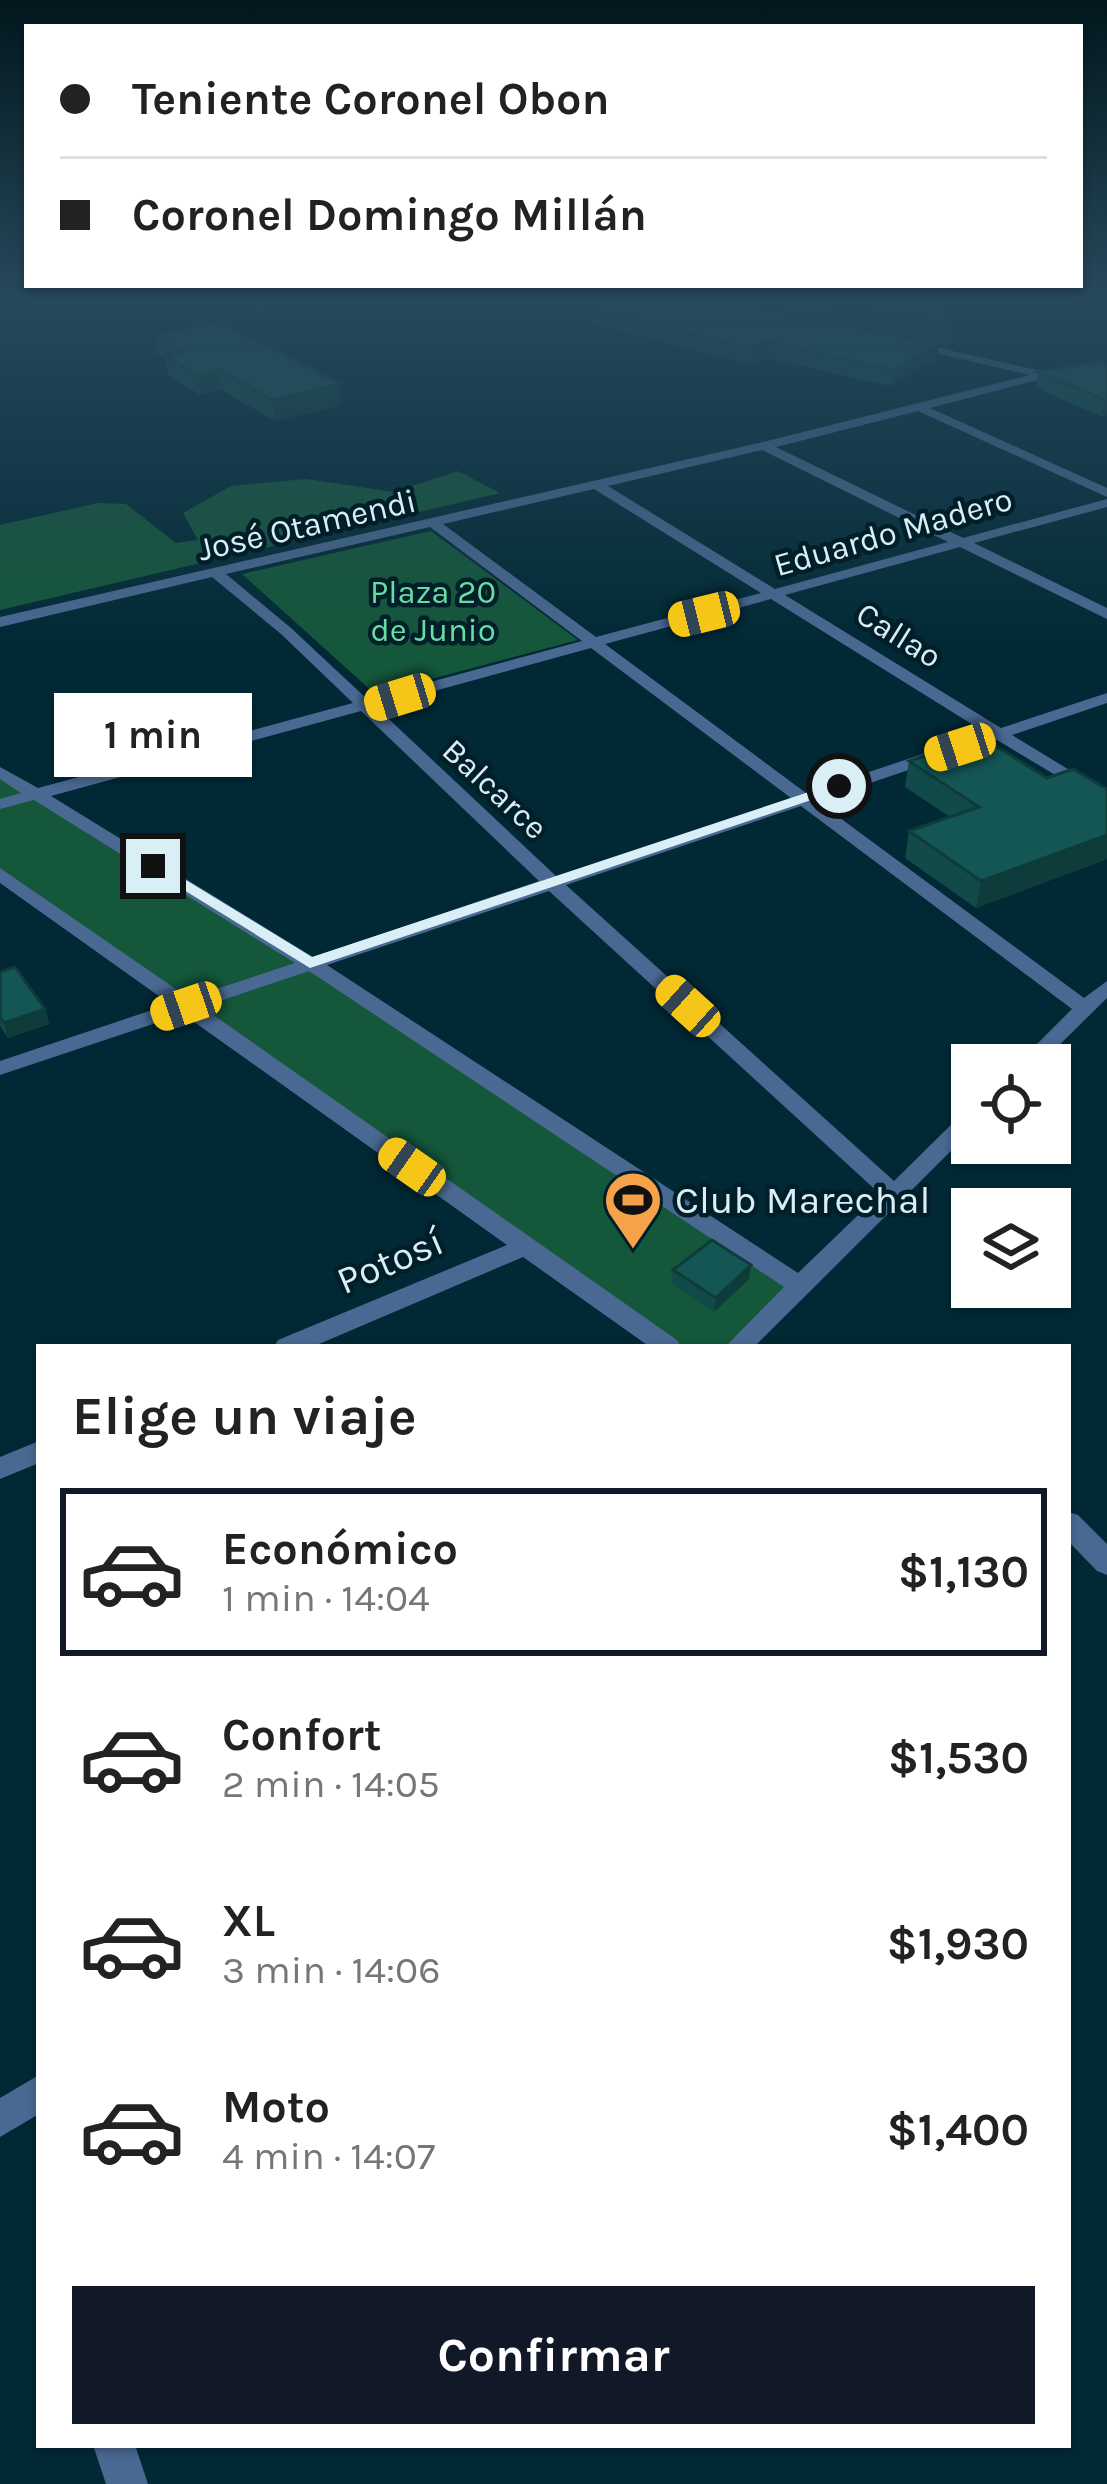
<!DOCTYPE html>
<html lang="es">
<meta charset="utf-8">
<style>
:root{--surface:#fff;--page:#f6f6f6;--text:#222;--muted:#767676;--line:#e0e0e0;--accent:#111827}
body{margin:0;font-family:Karla,sans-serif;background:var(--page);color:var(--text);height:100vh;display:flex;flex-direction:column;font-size:45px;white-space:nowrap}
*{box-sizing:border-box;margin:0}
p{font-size:39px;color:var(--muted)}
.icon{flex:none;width:66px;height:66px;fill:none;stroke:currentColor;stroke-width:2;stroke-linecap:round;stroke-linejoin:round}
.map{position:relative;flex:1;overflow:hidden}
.drawer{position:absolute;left:36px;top:1344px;width:1035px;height:1104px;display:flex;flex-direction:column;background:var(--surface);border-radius:0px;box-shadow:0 3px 9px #0004}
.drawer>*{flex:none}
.hud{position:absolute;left:24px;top:24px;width:1059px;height:264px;border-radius:0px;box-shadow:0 3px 9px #0004;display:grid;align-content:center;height:264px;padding:0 36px;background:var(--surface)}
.fabs{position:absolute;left:951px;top:1044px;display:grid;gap:24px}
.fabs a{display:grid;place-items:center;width:120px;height:120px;border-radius:0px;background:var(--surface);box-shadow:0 3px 9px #0004;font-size:60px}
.end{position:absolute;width:54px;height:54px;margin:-27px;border:15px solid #daeef6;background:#111;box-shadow:0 0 0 6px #111}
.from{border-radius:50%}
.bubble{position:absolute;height:84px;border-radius:0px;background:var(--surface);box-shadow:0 3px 9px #0004;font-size:39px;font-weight:700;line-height:84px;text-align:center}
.car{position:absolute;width:36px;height:72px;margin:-36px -18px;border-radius:15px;box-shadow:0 0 9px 3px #0007;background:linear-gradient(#f5c518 24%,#345 0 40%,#f5c518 0 76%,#345 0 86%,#f5c518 0)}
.hud b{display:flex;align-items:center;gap:42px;height:114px;font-size:45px}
.hud b+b{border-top:3px solid var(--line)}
.hud i{width:30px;height:30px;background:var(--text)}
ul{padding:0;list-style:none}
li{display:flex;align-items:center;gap:36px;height:168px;margin:0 24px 18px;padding:0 12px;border:6px solid transparent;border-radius:0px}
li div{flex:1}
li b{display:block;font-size:45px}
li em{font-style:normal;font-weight:700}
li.on{border-color:var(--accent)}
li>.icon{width:108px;height:108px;stroke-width:1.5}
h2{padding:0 36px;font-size:54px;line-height:144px}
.cta{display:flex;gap:24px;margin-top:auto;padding:24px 36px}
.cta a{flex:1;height:138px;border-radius:0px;background:var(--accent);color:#fff;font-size:48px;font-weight:700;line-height:138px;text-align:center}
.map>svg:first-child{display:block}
.green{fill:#14573a}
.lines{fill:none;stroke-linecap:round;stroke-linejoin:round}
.street{fill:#4a6992;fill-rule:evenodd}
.wall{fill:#114a48}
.shaded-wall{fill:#0e3c3b}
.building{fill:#145654;stroke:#0e3c3b;stroke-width:3}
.route{fill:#daeef6}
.labels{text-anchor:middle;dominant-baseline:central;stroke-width:9;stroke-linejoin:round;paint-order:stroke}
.far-street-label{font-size:33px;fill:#daeef6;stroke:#021e28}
.far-park-label{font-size:33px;fill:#67dda4;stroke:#021e28}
.poi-label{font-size:39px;fill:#daeef6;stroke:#021e28;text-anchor:start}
.street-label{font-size:39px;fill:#daeef6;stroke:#021e28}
</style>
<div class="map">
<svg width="1107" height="2484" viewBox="0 0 1107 2484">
<rect width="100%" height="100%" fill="#012935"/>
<path class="green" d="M458,471L500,493L0,610V525L98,503L126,504L176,543L198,540L183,513L231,486L306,479L394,492Z
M431,531L578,640L375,694L242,574Z
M0,772L800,1286L738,1347H668L0,874Z"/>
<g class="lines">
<path class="street" d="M823,302L827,307L757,314L752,311Z
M905,340L1045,372L1107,365V371L1045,378L930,408L1107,488V497L918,411L776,447L963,538L1107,499V507L974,543L1107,608V619L960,547L785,595L1001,728L1107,693V703L1012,735L1107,793V806L997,740L817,801L1084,998L1107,981V998L1039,1065H1016L1072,1009L801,806L566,885L894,1181L964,1112L972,1110V1130L754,1347H725L784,1287L309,971L202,1007L677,1340L681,1347H650L523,1257L312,1347H274L278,1340L507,1245L183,1014L0,1075V1061L170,1004L0,883V868L189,998L295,963L34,800L0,809V799L21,793L0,779V767L38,788L353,703L281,634L212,577L0,627V617L763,442L1030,375L901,345ZM762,450L948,542L775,589L608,486ZM594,489L761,593L596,637L443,524ZM430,527L582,641L367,699L291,628L226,574ZM771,599L986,733L806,793L605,644ZM591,648L791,798L556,876L376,707ZM361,711L539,881L313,957L51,796ZM549,891L880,1194L798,1273L327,965Z
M39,1441V1463L0,1479V1457Z
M1068,1512L1078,1515L1107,1544V1575L1097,1571L1068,1541Z
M39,2075V2114L0,2137V2098Z
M93,2445H135L148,2484H106Z"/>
</g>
<path class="wall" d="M0,301H82V302L6,316L0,312Z
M235,301H358L271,319Z
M610,301H774L772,309L791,313L792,301H944L953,327L950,347L938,344L936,359L890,386L766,358L751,364L591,324V309Z
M154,335L341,405L275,421L222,390L201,395L168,376L165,359L157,354Z
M1107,368V415L1101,416L1036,388L1038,372Z
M909,761L1047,778L1107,789V859L976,908L905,858L909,831L950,817L905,787Z
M0,972L45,1009L49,1024L8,1038L0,1026Z
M673,1270L749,1279L714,1312L672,1284Z"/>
<path class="shaded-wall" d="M3,301H82V302L6,316Z
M285,301H358L271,319L269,304Z
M767,342L766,358L751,364L752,349Z
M939,344L936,359L890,386L892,370Z
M219,370L222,390L201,395L198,375Z
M340,384L341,405L275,421L272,400Z
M1107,399V415L1101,416L1105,400Z
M1107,835V859L976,908L981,881Z
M45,1009L49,1024L8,1038L4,1023Z
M751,1265L749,1279L714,1312L716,1298Z"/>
<path class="building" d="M610,301H734L939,344L892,370L767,342L752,349L591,309Z
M825,301H944L953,327Z
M220,321L340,384L272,400L219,370L198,375L165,355L184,351L154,335Z
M1101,361L1107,368V399L1105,400L1038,372Z
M981,737L1047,778L1073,769L1107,789V835L981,881L909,831L979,807L909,761Z
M15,967L45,1009L4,1023L0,1017V972Z
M712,1240L751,1265L716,1298L673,1270Z"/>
<linearGradient id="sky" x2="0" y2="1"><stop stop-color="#01171d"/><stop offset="0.46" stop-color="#27495c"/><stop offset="1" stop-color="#27495c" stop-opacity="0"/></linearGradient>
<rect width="1107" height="648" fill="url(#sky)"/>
<path class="route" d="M839,782L844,789L310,968L145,866L158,863L312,957Z"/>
<defs>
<symbol id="stadium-pin" viewBox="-11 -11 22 30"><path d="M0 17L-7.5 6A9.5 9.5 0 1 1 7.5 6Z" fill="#f6a248" stroke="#021e28"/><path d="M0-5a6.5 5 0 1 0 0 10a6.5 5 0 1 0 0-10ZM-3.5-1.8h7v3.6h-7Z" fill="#111"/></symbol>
</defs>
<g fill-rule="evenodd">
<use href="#stadium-pin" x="600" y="1167" width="66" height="90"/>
</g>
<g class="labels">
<g class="far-street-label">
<text transform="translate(307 525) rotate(-13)">José Otamendi</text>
<text transform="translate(893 532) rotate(-16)">Eduardo Madero</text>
<text transform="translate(899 635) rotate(32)">Callao</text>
<text transform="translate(495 789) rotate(43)">Balcarce</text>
</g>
<g class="far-park-label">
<text x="433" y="592">Plaza 20<tspan x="433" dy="38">de Junio</tspan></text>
</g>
<g class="poi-label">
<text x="675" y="1200">Club Marechal</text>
</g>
<g class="street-label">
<text transform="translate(390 1261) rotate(-23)">Potosí</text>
</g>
</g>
</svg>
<div class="fabs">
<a><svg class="icon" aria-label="locate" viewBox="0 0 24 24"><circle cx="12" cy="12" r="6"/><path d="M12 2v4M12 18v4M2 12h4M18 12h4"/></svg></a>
<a><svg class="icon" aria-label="layers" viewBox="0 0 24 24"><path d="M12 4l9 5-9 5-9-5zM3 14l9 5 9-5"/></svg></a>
</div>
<i class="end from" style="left:839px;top:786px"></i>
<i class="end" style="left:153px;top:866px"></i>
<div class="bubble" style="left:54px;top:693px;width:198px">1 min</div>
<i class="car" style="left:704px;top:614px;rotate:256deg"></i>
<i class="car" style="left:400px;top:697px;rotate:253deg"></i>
<i class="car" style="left:960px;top:747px;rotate:252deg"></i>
<i class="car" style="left:186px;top:1006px;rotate:251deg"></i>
<i class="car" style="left:688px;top:1006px;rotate:312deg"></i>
<i class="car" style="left:412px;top:1167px;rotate:305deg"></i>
<div class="hud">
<b><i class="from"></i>Teniente Coronel Obon</b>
<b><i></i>Coronel Domingo Millán</b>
</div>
<section class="drawer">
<h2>Elige un viaje</h2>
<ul>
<li class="on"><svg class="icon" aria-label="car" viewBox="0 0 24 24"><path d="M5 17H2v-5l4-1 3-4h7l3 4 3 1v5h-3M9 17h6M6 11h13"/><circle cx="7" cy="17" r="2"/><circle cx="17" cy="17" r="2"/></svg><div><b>Económico</b><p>1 min · 14:04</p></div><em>$1,130</em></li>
<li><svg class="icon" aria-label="car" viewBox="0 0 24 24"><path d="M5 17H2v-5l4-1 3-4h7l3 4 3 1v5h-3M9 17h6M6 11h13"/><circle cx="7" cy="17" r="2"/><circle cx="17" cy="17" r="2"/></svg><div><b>Confort</b><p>2 min · 14:05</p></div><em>$1,530</em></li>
<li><svg class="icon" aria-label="car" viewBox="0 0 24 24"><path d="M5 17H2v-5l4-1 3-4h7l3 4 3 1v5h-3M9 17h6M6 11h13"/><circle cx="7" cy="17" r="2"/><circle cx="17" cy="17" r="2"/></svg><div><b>XL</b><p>3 min · 14:06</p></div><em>$1,930</em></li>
<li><svg class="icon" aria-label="car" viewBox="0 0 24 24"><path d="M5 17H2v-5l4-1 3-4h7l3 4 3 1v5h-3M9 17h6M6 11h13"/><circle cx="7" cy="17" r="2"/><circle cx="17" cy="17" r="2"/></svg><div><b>Moto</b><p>4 min · 14:07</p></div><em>$1,400</em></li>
</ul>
<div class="cta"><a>Confirmar</a></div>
</section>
</div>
